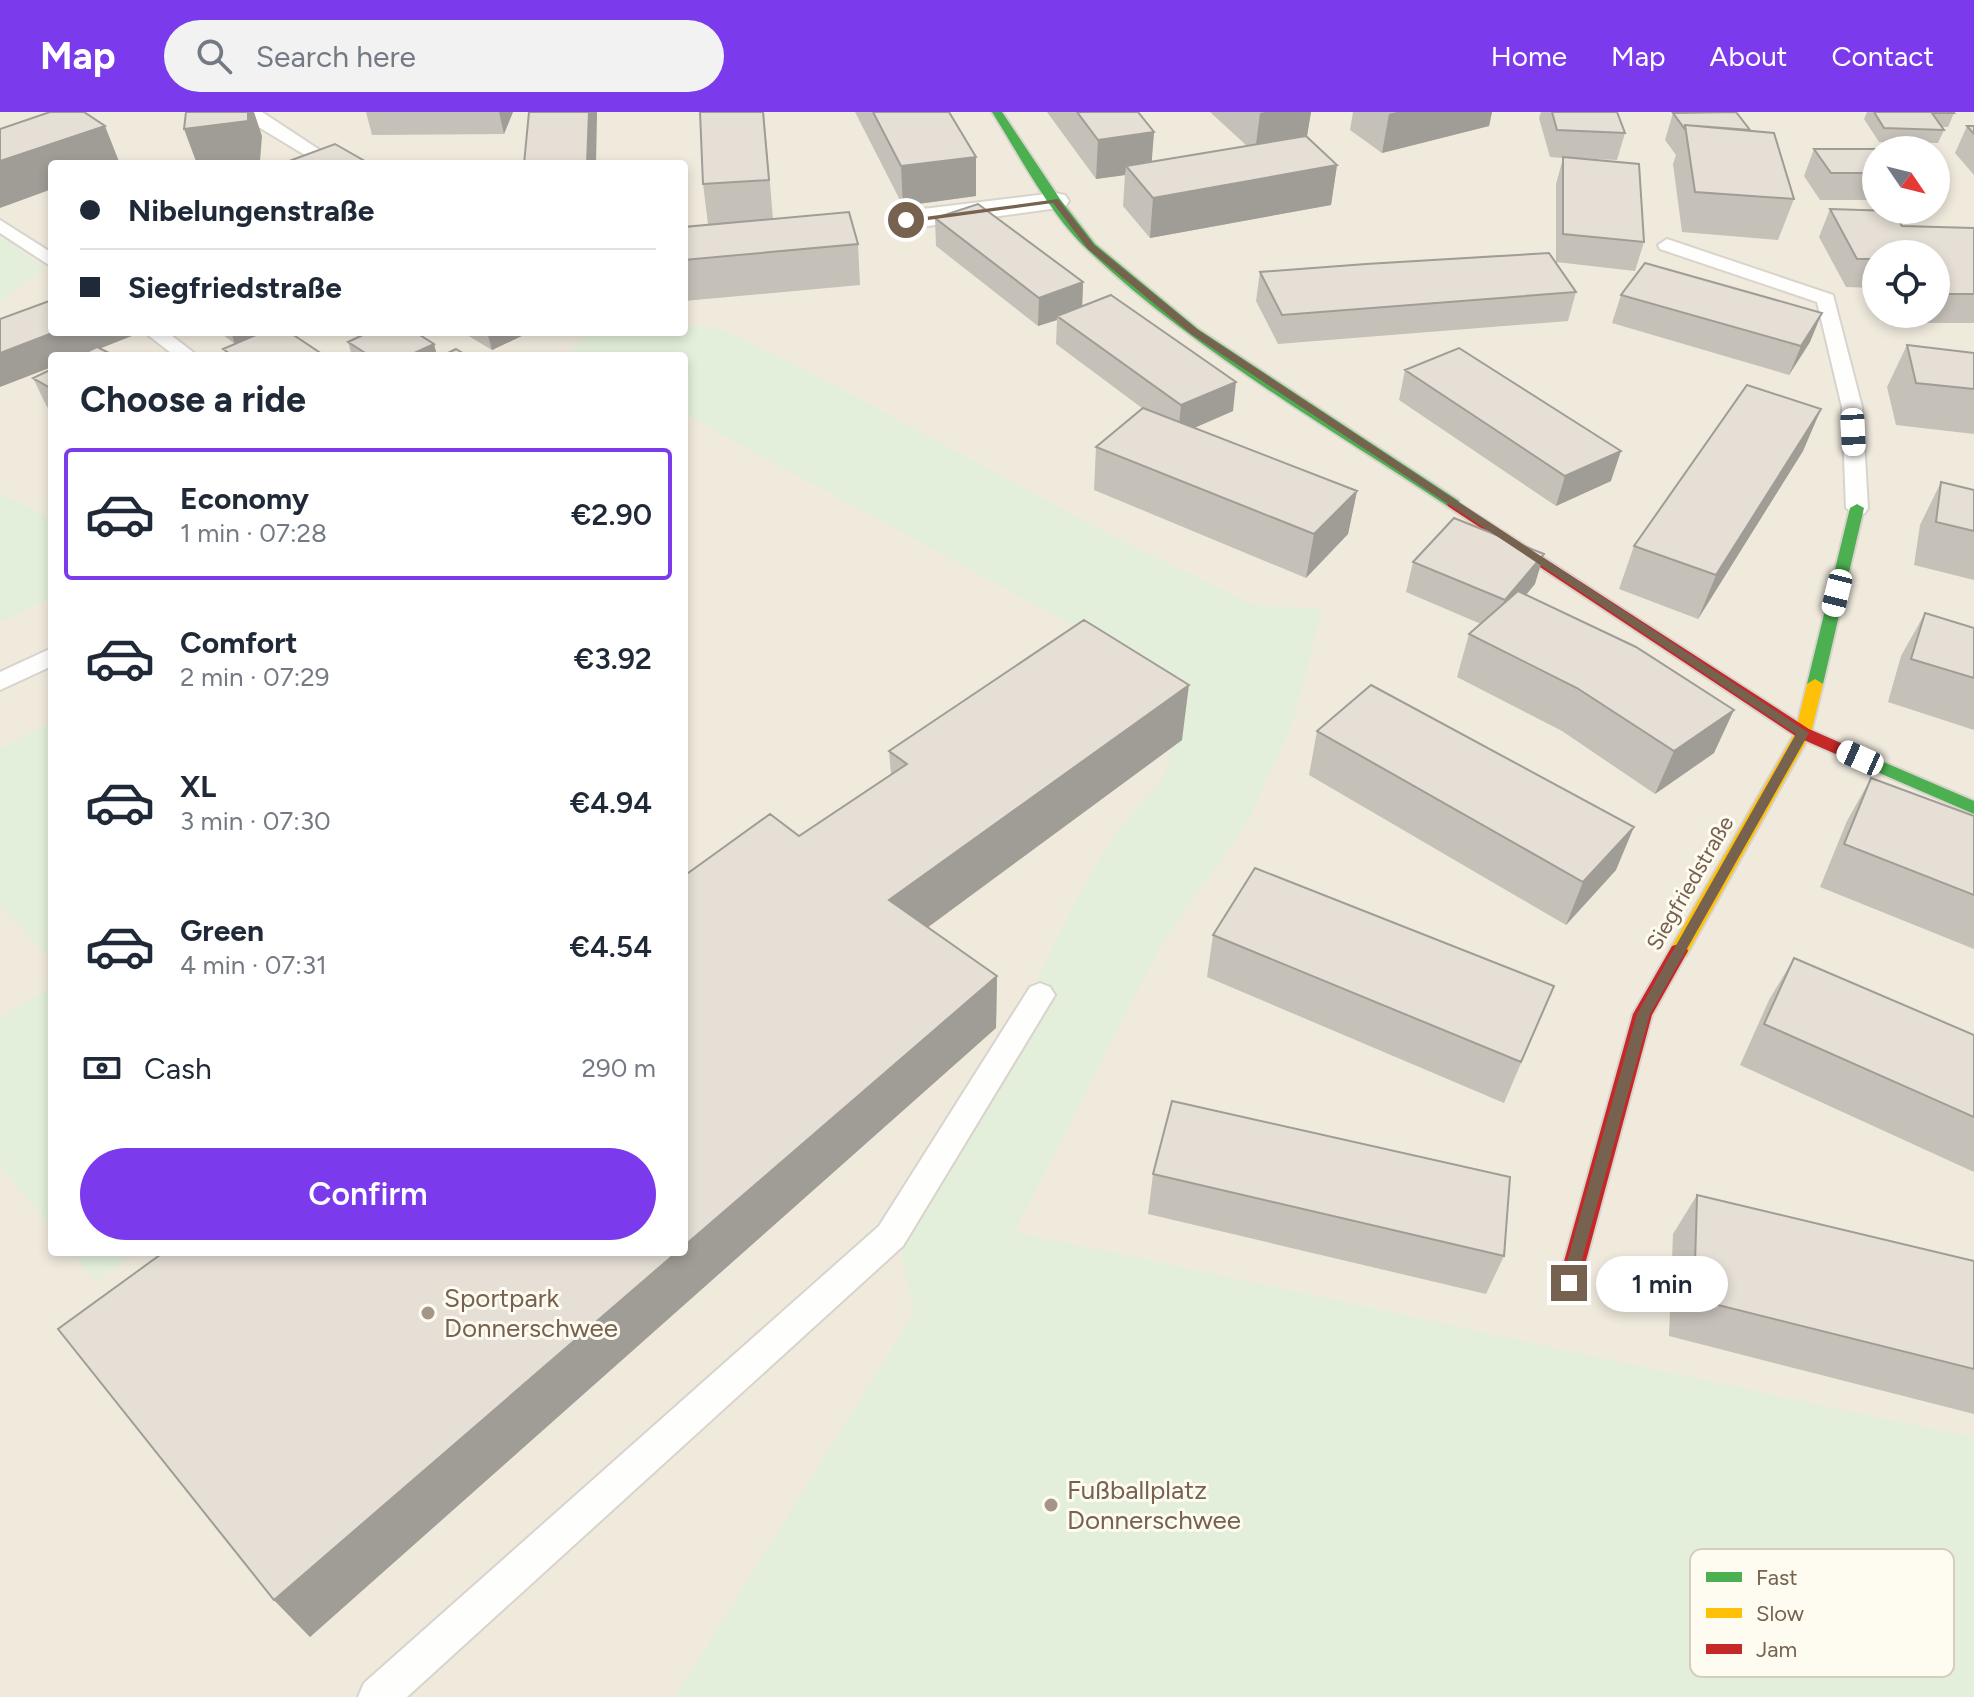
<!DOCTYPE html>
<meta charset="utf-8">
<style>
:root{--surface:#fff;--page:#f2f2f3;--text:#1f2937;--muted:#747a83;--line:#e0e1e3;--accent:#7c3aed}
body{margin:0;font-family:Figtree,sans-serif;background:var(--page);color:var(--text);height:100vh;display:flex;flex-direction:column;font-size:30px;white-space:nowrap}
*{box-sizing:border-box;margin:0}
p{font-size:26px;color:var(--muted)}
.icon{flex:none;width:44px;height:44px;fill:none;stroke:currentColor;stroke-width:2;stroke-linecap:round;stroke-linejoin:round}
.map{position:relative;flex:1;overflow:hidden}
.sheet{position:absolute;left:48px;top:240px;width:640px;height:904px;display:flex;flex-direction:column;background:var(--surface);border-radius:8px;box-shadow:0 4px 12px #0003}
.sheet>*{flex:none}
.top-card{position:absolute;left:48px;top:48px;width:640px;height:176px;border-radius:8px;box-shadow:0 4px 12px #0003;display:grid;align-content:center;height:176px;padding:0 32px;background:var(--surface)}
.needle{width:52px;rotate:125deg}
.buttons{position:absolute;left:1862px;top:24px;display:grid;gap:16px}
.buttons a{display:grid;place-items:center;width:88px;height:88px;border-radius:50%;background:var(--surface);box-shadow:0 4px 12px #0003;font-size:40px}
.end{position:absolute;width:36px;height:36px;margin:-18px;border:10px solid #76624f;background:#fff;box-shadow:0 0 0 4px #fff}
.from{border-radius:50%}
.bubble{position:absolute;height:56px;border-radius:28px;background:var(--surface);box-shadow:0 4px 12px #0003;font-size:26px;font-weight:600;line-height:56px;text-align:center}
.car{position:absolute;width:24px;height:48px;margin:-24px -12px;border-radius:10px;box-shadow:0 0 6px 2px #0007;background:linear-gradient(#fff 24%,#345 0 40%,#fff 0 76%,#345 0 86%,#fff 0)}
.top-card b{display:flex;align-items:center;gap:28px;height:76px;font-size:30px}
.top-card b+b{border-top:2px solid var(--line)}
.top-card i{width:20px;height:20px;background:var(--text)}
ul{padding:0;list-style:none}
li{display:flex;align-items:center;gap:24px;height:132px;margin:0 16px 12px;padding:0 16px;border:4px solid transparent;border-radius:8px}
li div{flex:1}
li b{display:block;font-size:30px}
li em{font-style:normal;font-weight:600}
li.on{border-color:var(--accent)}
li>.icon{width:72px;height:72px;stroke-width:1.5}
h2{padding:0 32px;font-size:36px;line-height:96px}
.pay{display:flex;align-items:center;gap:20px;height:88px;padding:0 32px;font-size:30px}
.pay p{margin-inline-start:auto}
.action{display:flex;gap:16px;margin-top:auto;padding:16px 32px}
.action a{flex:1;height:92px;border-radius:48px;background:var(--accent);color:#fff;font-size:32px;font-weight:600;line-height:92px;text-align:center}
header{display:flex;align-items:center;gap:48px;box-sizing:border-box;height:112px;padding:0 40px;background:var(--accent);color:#fff}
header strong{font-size:38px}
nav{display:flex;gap:44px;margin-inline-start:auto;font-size:28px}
.search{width:560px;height:72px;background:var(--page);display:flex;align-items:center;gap:20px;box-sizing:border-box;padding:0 28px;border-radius:44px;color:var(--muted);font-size:30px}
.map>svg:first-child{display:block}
.residential{fill:#f0eadd;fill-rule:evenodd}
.green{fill:#e3efda}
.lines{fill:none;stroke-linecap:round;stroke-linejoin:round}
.lane-casing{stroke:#d8d3cd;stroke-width:4}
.street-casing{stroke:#d8d3cd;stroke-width:4}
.fast-casing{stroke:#d8d3cc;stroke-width:4}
.slow-casing{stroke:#d8d3cc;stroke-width:4}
.jam-casing{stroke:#d8d3cc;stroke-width:4}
.lane{fill:#fefefd;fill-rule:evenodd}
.street{fill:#fefefd;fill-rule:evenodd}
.fast{fill:#4caf50;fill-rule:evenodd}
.slow{fill:#ffc107;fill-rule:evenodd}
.jam{fill:#c62828;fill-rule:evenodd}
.wall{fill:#c5c0b8}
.shaded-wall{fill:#a09c96}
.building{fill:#e5dfd6;stroke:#a09c96;stroke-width:2}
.route{fill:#76624f}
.poi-dot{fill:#a49687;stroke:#fefbf1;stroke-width:3}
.labels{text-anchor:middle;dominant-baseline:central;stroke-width:6;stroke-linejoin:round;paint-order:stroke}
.street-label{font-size:22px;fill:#76624f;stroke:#fefbf1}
.near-poi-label{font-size:26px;fill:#76624f;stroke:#fefbf1;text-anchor:start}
.key{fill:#fefbf1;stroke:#d5cdc0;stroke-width:2}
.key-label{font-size:22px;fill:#76624f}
</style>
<header>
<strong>Map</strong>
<div class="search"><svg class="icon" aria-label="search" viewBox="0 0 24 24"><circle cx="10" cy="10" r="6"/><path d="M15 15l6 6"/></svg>Search here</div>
<nav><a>Home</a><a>Map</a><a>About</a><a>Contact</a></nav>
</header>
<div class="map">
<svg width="1974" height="1585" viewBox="0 0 1974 1585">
<rect width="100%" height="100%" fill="#f8f6ef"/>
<path class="residential" d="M0,0H1974V1585H0ZM1876,38H1936V98H1876ZM52,52H684V220H52ZM1876,142H1936V202H1876ZM52,244H684V1140H52Z"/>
<path class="green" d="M0,123L44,156L0,190Z
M684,212L720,217L804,257L1112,424L1254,493L1322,497L1293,609L1249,708L1164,828L1014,1120C1335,1186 1653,1259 1974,1325V1585H675L914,1201L901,1141L1078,784L1114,724L1164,664L1189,576L684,302V244H577L570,240L590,220H684Z
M0,382L52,406V485L0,510Z
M49,611L52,613V848L0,793V637Z
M52,874V1116L0,1053V906Z
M72,1140H137L96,1169Z"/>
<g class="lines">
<defs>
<path id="lane" d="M246,0H262L341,52H320L247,8Z
M0,108L52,141V155L0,121Z
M1667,127L1833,183L1862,295L1868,396L1865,401L1857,403L1846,396L1842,295L1817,190L1660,137L1658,133Z
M144,220H167L198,244H175Z
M52,536V554L0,578V560Z
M1040,871L1050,875L1055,883L903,1134L407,1585H358L364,1571L879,1114L1030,875Z"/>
<path id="street" d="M1055,81L1065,83L1069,89L1065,95L906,117L896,114L892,108L896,102L906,99Z"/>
<path id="fast" d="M992,0H1002L1060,87L1095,132L1198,217L1459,389V395H1449C1330,316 1192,237 1089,139C1050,103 1020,44 992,0Z
M1857,392L1864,396L1823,572L1815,577L1807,572L1850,396Z
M1844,633L1974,689V702L1838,643L1836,639L1838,635Z"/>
<path id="slow" d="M1815,567L1823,572L1811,621L1686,844H1672L1670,839L1672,834L1795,621L1807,572Z"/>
<path id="jam" d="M1454,388L1809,617L1850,635L1852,639L1850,643H1838L1797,625L1449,395L1447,392Z
M1679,832L1686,834L1688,839L1652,903L1580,1171L1577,1178L1569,1181L1561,1178L1558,1171L1633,902L1672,834Z"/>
</defs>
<use href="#lane" class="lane-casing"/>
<use href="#street" class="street-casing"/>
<use href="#fast" class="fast-casing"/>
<use href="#slow" class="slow-casing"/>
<use href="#jam" class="jam-casing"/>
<use href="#lane" class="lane"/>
<use href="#street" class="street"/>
<use href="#fast" class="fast"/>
<use href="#slow" class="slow"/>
<use href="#jam" class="jam"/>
</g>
<path class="wall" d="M366,0H513L504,22L372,23Z
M764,0L773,107L858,132L860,173L684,189V115L708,112L703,72Z
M855,0H949L976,84L903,94Z
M1047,0H1138L1154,20L1151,50L1247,34L1210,0H1311L1307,24L1337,53L1331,93L1150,126L1123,94L1125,63L1096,67Z
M1353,0H1492L1489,14L1382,41L1350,18Z
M1541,0H1617L1625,21L1617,48L1574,46L1644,130L1635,159L1556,150V72L1563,46L1550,45L1539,6Z
M1867,0H1953L1954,1L1948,15H1942L1944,18L1938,31L1879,30L1864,7Z
M1673,1L1794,87L1778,128L1682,120L1673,52L1676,43L1665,28Z
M1967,14H1974V63L1955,41Z
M1814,37L1876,38V88H1820L1804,64Z
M1830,97L1902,114L1974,116V211H1913L1907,202H1936V142H1876V176L1846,175L1819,125Z
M935,106L1083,170L1082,194L1233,299L1194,316L1357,379L1348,422L1306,466L1094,378L1096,335L1142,296L1056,232L1057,208L1038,214L936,134Z
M1260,160L1576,180L1568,209L1278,232L1256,189Z
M1621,183L1810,230L1789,263L1612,211Z
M219,220H263L235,232Z
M462,220H530L492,238Z
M348,230L434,232L437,244H352Z
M1907,233L1974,241V322L1896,313L1887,275Z
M52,257V298L47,295L33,266Z
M1405,258L1611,369L1556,394L1399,288Z
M1821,297L1803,339L1698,507L1619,477L1634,434Z
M1941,370L1974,378V468L1914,453L1920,413Z
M1413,450L1535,472L1526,483L1714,641L1655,682L1562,619L1457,565L1469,522L1481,512L1406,480Z
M1925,501L1974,516V618L1888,590L1901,544Z
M1317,619L1616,758L1566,813L1309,663Z
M1182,628L928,815L997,864L996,916L310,1525L274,1488L799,724L891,662L889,639Z
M1871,666L1974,704V837L1820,775L1847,709Z
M1213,823L1536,916L1504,991L1207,865Z
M1794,846L1974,923V1060L1740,953L1769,888Z
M1153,1062L1504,1144L1486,1182L1148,1102Z
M1697,1083L1974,1149V1302L1669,1224L1673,1122Z"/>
<path class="shaded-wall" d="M248,0H254L262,24L260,49L231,52H197L184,17Z
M499,0H513L504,22Z
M589,0H597V3L596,52H587Z
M1266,0H1311L1306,30L1255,40L1260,1Z
M1397,0H1492L1489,14L1382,41L1389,2Z
M105,14L120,52H52V77L0,96V49Z
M1154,20L1151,59L1126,54L1125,63L1096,67L1098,28Z
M976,45V84L903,94L901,54Z
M1337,53L1331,93L1150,126L1153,86Z
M1083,170L1082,199L1057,204V208L1038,214L1039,186Z
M1822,201L1810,230L1789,263L1801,234Z
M55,220H136L137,222L81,244H52V255L0,275V241Z
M231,220H263L235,232Z
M487,220H530L492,238Z
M434,232L437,244H408Z
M1236,270L1233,299L1178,323L1181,293Z
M1821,297L1803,339L1698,507L1716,463Z
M1621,339L1611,369L1556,394L1565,364Z
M1357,379L1348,422L1306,466L1314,422Z
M1544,442L1535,472L1496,518L1505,488Z
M1189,573L1182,628L893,841L889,788Z
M1734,598L1714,641L1655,682L1674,639Z
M1634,715L1616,758L1566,813L1583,770Z
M997,864L996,916L310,1525L274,1488L677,1140H684V1134Z"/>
<path class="building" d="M50,0H84L105,14L0,49V17Z
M186,0H248V9L184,17Z
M529,0H589L587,52H524Z
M700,0H763L769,68L703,72Z
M873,0H949L976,45L901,54Z
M1077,0H1138L1154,20L1098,28Z
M1552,0H1617L1625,21L1557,18Z
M1736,0L1750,18L1685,13L1684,16L1673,1Z
M1874,0H1953L1954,1H1932L1944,18L1884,16Z
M1685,13L1774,21L1794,87L1695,80Z
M1967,14H1974V22Z
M1306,24L1337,53L1153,86L1126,54Z
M335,32L370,52H281Z
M1814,37H1881L1882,38H1876V61H1831Z
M1563,45L1639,52L1644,130L1563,122Z
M255,47L263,52H243Z
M978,92L1083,170L1039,186L935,106Z
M1830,97L1893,99L1902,114L1974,116V182H1936V142H1876V147H1857Z
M849,100L858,132L684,148V115Z
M1549,141L1576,180L1282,203L1260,160L1366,152Z
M1645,151L1822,201L1801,234L1621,183Z
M1111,183L1236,270L1181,293L1057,204Z
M52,188V220H55L0,241V207Z
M263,220H289L325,244H233L223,237Z
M369,220H415L434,232L408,244H370L348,230Z
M1907,233L1974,241V277L1916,271Z
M97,235L115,244H78Z
M1459,236L1621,339L1565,364L1405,258Z
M456,237L468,244H442Z
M52,257V277L33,266Z
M1747,273L1821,297L1716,463L1634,434Z
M1143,296L1357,379L1314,422L1096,335Z
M1941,370L1974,378V419L1936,410Z
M1454,406L1544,442L1505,488L1413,450Z
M1518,479L1636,535L1734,598L1674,639L1577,576L1469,522Z
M1925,501L1974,516V566L1911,547Z
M1084,508L1189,573L889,788L997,864L684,1134V764L770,702L799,724L907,652L889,639Z
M1371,573L1634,715L1583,770L1317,619Z
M1871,666L1974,704V783L1844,732Z
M1255,756L1554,874L1521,950L1213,823Z
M1794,846L1974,923V1005L1764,912Z
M1172,989L1510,1065L1504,1144L1153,1062Z
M1697,1083L1974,1149V1257L1694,1187Z
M164,1140H677L274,1488L58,1217Z"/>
<path class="route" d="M1058,87L1094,133L1198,218L1809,621L1650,902L1574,1176L1569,1178L1561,1171L1637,902L1796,622L1191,222L1088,137L1053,91L906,111L902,108Z"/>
<g class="poi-dot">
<circle cx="428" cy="1201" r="8"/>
<circle cx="1051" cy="1393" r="8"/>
</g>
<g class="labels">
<g class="street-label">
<text transform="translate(1690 771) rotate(-60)">Siegfriedstraße</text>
</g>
<g class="near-poi-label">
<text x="444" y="1186">Sportpark<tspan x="444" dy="30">Donnerschwee</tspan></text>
<text x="1067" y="1378">Fußballplatz<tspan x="1067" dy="30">Donnerschwee</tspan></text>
</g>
</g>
<rect x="1690" y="1437" width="264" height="128" rx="12" class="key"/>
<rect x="1706" y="1460" width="36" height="10" fill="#4caf50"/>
<rect x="1706" y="1496" width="36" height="10" fill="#ffc107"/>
<rect x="1706" y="1532" width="36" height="10" fill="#c62828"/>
<g class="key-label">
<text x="1756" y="1473">Fast</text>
<text x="1756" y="1509">Slow</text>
<text x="1756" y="1545">Jam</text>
</g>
</svg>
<div class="buttons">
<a><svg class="needle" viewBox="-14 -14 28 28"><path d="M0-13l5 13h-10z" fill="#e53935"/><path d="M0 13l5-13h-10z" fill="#747a83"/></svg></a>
<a><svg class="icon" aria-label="locate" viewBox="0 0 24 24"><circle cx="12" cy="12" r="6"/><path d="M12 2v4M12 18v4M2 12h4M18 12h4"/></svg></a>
</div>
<i class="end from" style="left:906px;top:108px"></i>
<i class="end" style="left:1569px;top:1171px"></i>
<div class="bubble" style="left:1596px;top:1144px;width:132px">1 min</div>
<i class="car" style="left:1853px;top:320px;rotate:177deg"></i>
<i class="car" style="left:1837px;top:481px;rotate:194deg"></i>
<i class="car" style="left:1860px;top:646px;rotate:294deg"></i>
<div class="top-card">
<b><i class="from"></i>Nibelungenstraße</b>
<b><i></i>Siegfriedstraße</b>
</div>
<section class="sheet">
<h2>Choose a ride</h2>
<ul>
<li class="on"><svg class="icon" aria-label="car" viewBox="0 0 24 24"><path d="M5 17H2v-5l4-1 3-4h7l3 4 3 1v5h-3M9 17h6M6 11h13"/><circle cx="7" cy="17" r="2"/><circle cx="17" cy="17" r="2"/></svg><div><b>Economy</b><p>1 min · 07:28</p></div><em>€2.90</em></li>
<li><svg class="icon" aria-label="car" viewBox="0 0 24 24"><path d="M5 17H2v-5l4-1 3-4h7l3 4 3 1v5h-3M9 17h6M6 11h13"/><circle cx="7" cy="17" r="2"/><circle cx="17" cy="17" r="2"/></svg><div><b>Comfort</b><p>2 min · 07:29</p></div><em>€3.92</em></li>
<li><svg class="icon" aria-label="car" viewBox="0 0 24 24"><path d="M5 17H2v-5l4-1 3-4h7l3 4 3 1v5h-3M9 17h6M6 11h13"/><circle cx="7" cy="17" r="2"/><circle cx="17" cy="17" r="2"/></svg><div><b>XL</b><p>3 min · 07:30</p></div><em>€4.94</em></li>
<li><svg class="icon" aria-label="car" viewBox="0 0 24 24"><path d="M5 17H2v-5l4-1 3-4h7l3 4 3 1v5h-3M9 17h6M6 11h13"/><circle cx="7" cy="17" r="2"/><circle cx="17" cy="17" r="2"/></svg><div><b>Green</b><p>4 min · 07:31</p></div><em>€4.54</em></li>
</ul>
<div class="pay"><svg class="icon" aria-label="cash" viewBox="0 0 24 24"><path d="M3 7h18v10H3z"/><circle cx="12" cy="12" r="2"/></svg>Cash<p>290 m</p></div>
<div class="action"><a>Confirm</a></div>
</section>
</div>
